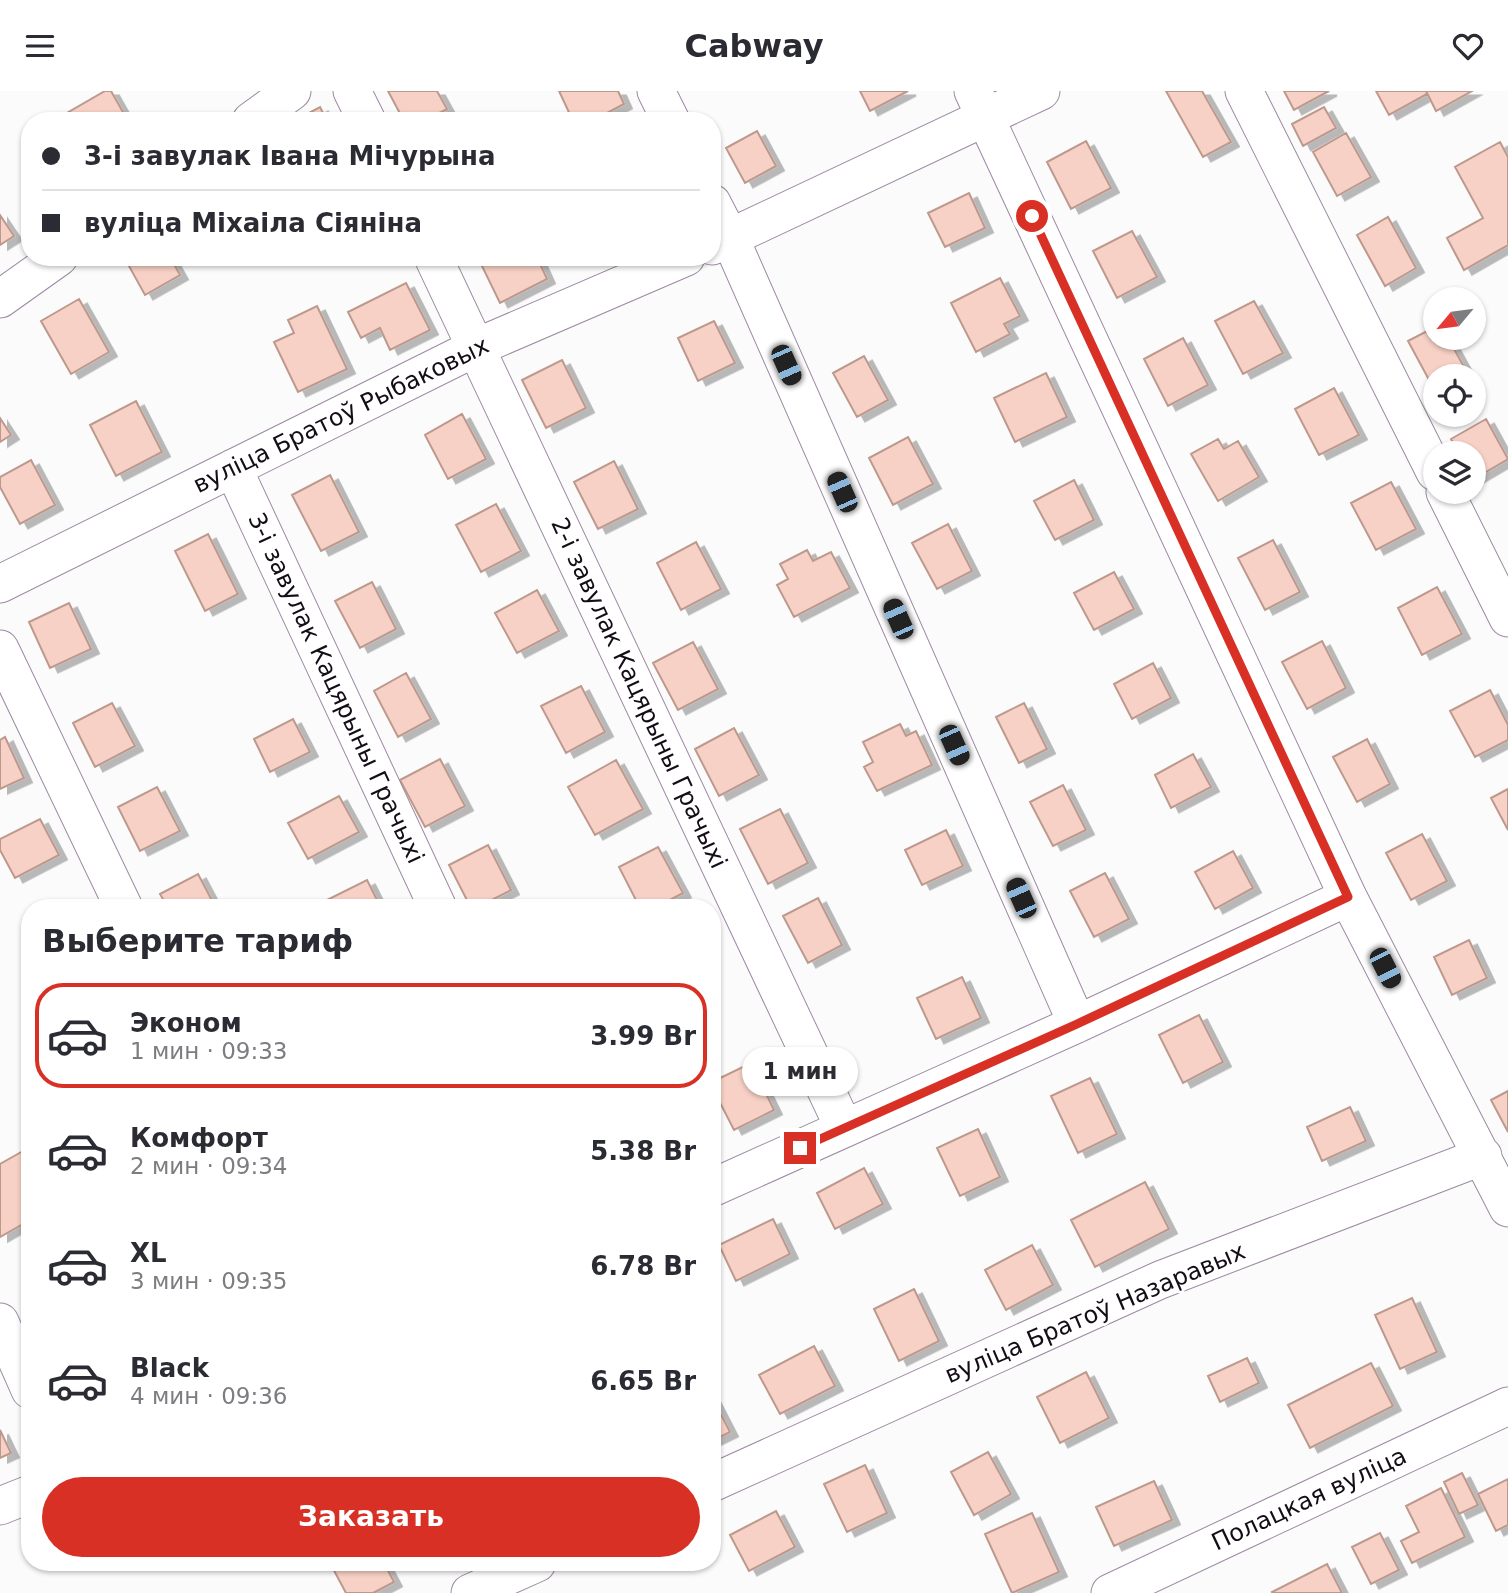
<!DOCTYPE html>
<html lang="ru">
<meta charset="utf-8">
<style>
:root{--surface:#fff;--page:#f7f7f7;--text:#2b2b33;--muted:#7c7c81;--line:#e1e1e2;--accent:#d93025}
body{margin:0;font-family:"DejaVu Sans",sans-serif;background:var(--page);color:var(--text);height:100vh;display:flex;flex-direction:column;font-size:26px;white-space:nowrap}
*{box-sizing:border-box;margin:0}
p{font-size:23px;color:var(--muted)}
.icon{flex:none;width:38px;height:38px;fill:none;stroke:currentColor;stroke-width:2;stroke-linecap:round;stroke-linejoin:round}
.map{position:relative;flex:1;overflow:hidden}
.drawer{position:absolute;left:21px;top:808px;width:700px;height:672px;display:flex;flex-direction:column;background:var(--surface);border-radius:28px;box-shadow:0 2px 5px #0004}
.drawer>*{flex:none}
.guide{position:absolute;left:21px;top:21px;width:700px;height:154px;border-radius:28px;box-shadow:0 2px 5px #0004;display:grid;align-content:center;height:154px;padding:0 21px;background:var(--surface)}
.needle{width:46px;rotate:241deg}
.fabs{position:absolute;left:1423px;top:196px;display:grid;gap:14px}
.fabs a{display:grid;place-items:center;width:63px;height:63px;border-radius:50%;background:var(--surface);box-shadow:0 2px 5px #0004;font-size:35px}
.end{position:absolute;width:32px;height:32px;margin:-16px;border:9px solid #d93025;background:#fff;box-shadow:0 0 0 4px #fff}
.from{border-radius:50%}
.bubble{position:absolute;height:49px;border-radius:24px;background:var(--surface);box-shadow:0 2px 5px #0004;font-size:23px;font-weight:800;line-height:49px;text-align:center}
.car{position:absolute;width:21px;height:42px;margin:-21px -10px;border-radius:9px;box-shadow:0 0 5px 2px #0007;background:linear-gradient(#222 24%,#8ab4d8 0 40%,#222 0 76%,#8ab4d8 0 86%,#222 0)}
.guide b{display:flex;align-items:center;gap:24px;height:66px;font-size:26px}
.guide b+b{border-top:2px solid var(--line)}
.guide i{width:18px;height:18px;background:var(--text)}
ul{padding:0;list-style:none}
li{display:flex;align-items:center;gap:21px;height:105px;margin:0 14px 10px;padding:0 7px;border:4px solid transparent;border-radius:28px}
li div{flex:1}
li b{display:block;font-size:26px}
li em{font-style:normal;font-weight:800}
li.selected{border-color:var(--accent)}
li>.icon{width:63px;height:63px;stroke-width:1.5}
h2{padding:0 21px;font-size:32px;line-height:84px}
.button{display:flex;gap:14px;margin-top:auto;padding:14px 21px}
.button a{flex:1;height:80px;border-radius:42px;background:var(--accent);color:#fff;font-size:28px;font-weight:800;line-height:80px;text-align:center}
header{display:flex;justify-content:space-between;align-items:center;height:91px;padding:0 21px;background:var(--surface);font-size:32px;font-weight:800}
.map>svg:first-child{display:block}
.building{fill:#f7d1c5;stroke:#bd998d;stroke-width:2;filter:url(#shadow)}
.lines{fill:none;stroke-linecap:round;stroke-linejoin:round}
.street-casing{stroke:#9e89a4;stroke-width:39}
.street{stroke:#fff;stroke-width:37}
.route{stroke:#d93025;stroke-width:9}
.labels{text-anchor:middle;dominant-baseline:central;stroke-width:5;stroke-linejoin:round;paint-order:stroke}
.street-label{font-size:24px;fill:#140d16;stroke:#fff}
</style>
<header><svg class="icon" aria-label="menu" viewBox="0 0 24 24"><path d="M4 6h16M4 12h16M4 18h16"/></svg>Cabway<svg class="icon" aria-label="heart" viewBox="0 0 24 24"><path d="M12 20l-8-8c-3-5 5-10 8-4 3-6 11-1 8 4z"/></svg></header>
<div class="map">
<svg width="1508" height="1502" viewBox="0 0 1508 1502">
<defs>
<filter id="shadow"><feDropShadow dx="8" dy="4.5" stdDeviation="0" flood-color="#0004"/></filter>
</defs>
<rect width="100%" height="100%" fill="#fbfbfb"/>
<path class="building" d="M105,0H111L128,30H53Z
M388,0H437L447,18L424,30H404Z
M559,0H618L624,13L592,30H573Z
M860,0H908L870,20Z
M1166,0H1202L1231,51L1203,66Z
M1284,0H1329L1294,19Z
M1376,0H1426L1427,3L1389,24Z
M1426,0H1472L1436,20Z
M320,16L327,30H294Z
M1324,16L1336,37L1303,55L1292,33Z
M757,40L776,75L745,92L726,57Z
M1346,42L1371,86L1337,105L1313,61Z
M1086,50L1111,97L1071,118L1047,71Z
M1500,51L1508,66V154L1464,179L1447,147L1483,127L1455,76Z
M969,102L985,137L945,156L928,122Z
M0,124L14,145L0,154Z
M1388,126L1416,177L1385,195L1357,144Z
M1132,140L1157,186L1117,207L1093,160Z
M124,166H170L180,184L145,204Z
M490,166H537L547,188L500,212L480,171Z
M1000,187L1020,225L1004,233L1010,243L976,261L951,212Z
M406,192L430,239L390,259L380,237L361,247L348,221Z
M79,208L109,261L71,283L41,230Z
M1254,210L1283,262L1243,283L1215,230Z
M317,215L347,278L298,301L274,251L294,242L288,229Z
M714,230L735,272L698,290L678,247Z
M1435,236V247H1448L1469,285H1435V300L1408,250Z
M1183,247L1208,294L1168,315L1144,268Z
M864,265L888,309L857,326L833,282Z
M562,269L586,317L546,337L522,289Z
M1046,282L1067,326L1015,351L994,307Z
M1334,297L1359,344L1319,364L1295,318Z
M136,310L162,361L116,385L90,334Z
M462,323L486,368L448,388L425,344Z
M0,327L11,344L0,351Z
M1486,328L1508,368L1474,388V362H1459L1451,348Z
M908,346L933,393L893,414L869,367Z
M1218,348L1224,358L1238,350L1259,386L1218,410L1191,363Z
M31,369L55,414L20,433L0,396V386Z
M614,370L638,418L598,438L574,391Z
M330,384L359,441L321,460L292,404Z
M1074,389L1094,429L1055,449L1034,410Z
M1391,391L1416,438L1376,459L1351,412Z
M496,413L521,460L481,481L456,434Z
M948,433L972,480L937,498L912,452Z
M208,443L238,503L205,520L175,460Z
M1273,449L1300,501L1265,519L1238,467Z
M696,451L721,498L681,519L657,472Z
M807,459L813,470L831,461L850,497L794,526L777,494L788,488L780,473Z
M1114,481L1134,518L1094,539L1074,502Z
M372,491L396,538L360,557L335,510Z
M1437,496L1462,543L1422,564L1398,517Z
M537,499L559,540L517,562L495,522Z
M69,512L91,558L50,577L29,531Z
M1322,550L1346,597L1307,618L1282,571Z
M693,551L718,598L678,619L653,572Z
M1153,572L1171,607L1132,628L1114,593Z
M406,582L431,628L398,646L374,600Z
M581,595L605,641L566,662L541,615Z
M1490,599L1508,634V649L1475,666L1450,620Z
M112,612L135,655L95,676L73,632Z
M1024,612L1047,658L1019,672L996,626Z
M293,628L310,661L270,681L254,648Z
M900,633L906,645L916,640L932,674L877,700L864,676L873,671L863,651Z
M734,637L759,684L719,705L695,658Z
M5,646L24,687L0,698V649Z
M1367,648L1390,693L1357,711L1333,666Z
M1193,663L1211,696L1171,717L1155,684Z
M440,668L465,715L425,736L400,689Z
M616,669L643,718L595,744L568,696Z
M1063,694L1086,739L1053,755L1030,711Z
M157,696L180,740L140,760L118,716Z
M1508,698V739L1491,707Z
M339,705L359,741L308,768L288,732Z
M780,718L808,772L768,793L740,738Z
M40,728L59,764L15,787L0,759V748Z
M946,739L963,775L922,794L905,759Z
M1422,743L1447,790L1411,809L1386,762Z
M488,754L511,799L476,817H471L449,774Z
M658,756L683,802L655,817H640L619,776Z
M1233,760L1253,797L1215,818L1195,781Z
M1105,782L1129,828L1094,846L1070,800Z
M198,783L216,817H168L160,803Z
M367,789L381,817H331L327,809Z
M818,807L842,854L808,872L783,825Z
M1469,849L1487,887L1452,904L1434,866Z
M962,886L981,927L936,948L917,907Z
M1199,924L1223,971L1183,992L1159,944Z
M751,972L774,1019L734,1039L712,996V991Z
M1090,987L1117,1043L1078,1062L1051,1005Z
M1508,1000V1041L1491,1009Z
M1350,1016L1366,1050L1322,1070L1307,1036Z
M978,1038L1000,1086L960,1105L937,1057Z
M23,1060L30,1072V1129L0,1146V1073Z
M864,1077L883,1113L835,1138L817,1102Z
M1145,1091L1169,1138L1095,1176L1071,1129Z
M773,1128L790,1163L736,1190L719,1154Z
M1032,1154L1053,1194L1006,1219L985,1179Z
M914,1198L939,1250L899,1270L874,1218Z
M1412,1207L1437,1261L1400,1278L1375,1224Z
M814,1255L835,1295L780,1323L759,1284Z
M1247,1267L1259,1292L1220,1311L1208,1285Z
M1371,1272L1393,1315L1310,1357L1288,1314Z
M1086,1281L1109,1327L1060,1352L1037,1306Z
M712,1306L730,1341L712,1350Z
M0,1339L11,1362L0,1367Z
M988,1361L1011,1403L974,1424L951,1381Z
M865,1374L887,1422L847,1441L824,1393Z
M1462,1382L1478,1414L1459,1423L1444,1391Z
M1508,1388V1434L1496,1440L1478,1403Z
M1154,1390L1172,1429L1114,1455L1096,1416Z
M1441,1397L1465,1446L1412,1472L1401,1450L1419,1441L1406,1415Z
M776,1420L795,1456L749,1480L730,1444Z
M1032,1422L1059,1481L1012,1502L985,1443Z
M1380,1442L1399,1479L1371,1493L1352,1456Z
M330,1472H384L394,1491L373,1502H346Z
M1327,1473L1342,1502H1273L1272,1501Z"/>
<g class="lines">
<defs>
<path id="street" d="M352,0L367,30
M656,0L671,30
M973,0L1348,806L1508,1117
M1244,0L1435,381
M251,30L292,0
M712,112L730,147L1077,933
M712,155L1041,0
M433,166L844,1037
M0,208L59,166
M233,377L438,817
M1445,401L1508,527
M0,493L477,256L686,166
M0,558L124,817
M712,1097L1077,933L1348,806
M0,1231L30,1299
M712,1392L1160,1189L1483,1065
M0,1415L30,1403
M470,1502L537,1472
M1110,1502L1508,1315"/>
</defs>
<use href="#street" class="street-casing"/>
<use href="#street" class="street"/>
</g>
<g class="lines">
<path class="route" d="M800,1057L1077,933L1348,806L1032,125"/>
</g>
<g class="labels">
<g class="street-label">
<text transform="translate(341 324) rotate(-26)">вуліца Братоў Рыбаковых</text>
<text transform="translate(336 597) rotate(65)">3-і завулак Кацярыны Грачыхі</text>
<text transform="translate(639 602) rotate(65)">2-і завулак Кацярыны Грачыхі</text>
<text transform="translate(1095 1222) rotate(-23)">вуліца Братоў Назаравых</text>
<text transform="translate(1309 1408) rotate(-25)">Полацкая вуліца</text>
</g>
</g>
</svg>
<div class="fabs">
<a><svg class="needle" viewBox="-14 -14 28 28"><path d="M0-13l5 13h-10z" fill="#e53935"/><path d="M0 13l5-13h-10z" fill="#7c7c81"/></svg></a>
<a><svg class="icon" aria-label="locate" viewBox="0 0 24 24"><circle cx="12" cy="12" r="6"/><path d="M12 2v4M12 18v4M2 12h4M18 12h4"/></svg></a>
<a><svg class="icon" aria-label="layers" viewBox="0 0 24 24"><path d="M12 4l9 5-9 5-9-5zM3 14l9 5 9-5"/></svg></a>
</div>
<i class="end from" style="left:1032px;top:125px"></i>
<i class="end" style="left:800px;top:1057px"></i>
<div class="bubble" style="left:742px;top:956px;width:116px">1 мин</div>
<i class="car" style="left:786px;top:274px;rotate:156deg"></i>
<i class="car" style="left:842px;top:401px;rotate:336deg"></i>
<i class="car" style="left:898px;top:528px;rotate:336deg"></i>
<i class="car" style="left:954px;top:654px;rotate:156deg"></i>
<i class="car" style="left:1021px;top:807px;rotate:336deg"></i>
<i class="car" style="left:1385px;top:877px;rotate:153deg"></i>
<div class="guide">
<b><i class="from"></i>3-і завулак Івана Мічурына</b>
<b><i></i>вуліца Міхаіла Сіяніна</b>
</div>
<section class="drawer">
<h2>Выберите тариф</h2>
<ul>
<li class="selected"><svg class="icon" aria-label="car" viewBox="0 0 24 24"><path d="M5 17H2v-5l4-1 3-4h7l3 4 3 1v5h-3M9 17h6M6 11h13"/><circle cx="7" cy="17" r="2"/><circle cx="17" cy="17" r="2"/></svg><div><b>Эконом</b><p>1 мин · 09:33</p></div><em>3.99 Br</em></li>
<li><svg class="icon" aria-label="car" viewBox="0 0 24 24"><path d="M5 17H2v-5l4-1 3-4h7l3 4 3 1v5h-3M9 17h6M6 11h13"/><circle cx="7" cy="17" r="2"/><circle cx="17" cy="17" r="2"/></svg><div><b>Комфорт</b><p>2 мин · 09:34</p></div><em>5.38 Br</em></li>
<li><svg class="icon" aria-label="car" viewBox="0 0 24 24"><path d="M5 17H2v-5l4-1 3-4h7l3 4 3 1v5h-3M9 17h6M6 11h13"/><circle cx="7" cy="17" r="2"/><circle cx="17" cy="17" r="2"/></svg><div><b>XL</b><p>3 мин · 09:35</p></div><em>6.78 Br</em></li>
<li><svg class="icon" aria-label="car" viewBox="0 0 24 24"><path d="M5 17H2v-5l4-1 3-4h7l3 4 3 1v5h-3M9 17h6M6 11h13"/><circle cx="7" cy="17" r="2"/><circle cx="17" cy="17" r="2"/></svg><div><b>Black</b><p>4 мин · 09:36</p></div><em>6.65 Br</em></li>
</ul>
<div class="button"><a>Заказать</a></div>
</section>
</div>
